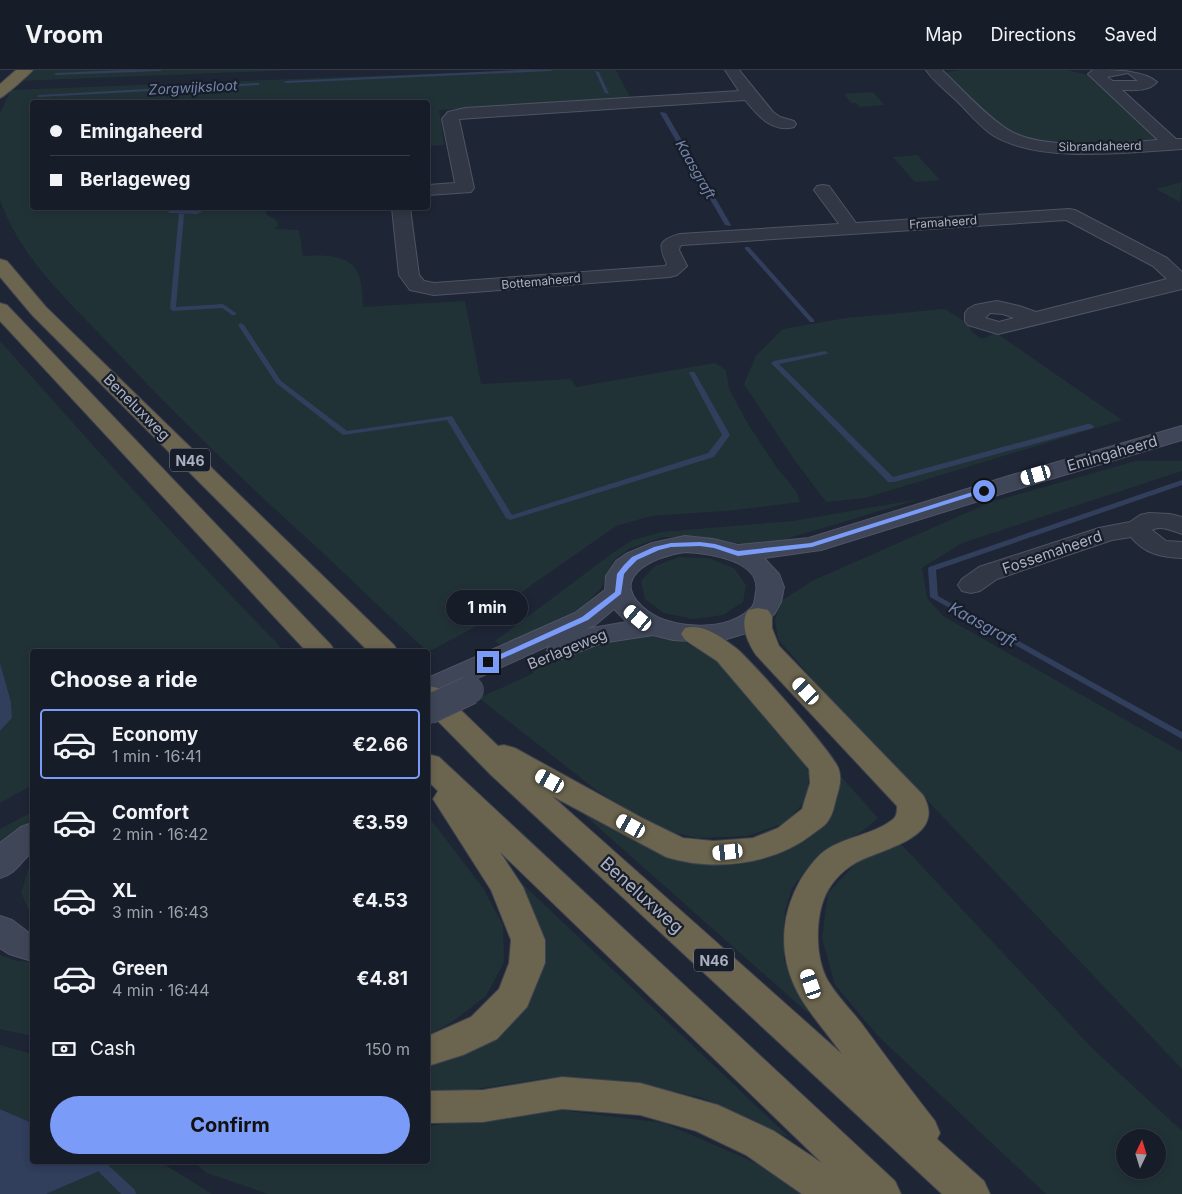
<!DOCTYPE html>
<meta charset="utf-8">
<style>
:root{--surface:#161c28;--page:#1f2530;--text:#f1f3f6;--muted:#9ea1a8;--line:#353a45;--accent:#7b9bf8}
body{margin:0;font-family:Inter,sans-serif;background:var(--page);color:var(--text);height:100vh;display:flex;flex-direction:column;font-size:19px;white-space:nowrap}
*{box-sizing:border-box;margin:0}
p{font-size:16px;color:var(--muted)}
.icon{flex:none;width:28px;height:28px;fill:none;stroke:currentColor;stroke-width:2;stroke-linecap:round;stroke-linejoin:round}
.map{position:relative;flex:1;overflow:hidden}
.sheet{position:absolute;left:30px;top:579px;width:400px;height:515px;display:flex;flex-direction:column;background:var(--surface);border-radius:5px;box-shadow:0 2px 8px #0003,0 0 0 1px var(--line)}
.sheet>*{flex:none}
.hud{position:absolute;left:30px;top:30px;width:400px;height:110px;border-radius:5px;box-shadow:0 2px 8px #0003,0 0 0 1px var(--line);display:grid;align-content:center;height:110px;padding:0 20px;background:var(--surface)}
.needle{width:32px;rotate:4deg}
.tools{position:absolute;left:1116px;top:1059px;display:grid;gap:10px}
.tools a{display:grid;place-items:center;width:50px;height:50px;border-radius:50%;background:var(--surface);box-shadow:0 2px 8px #0003,0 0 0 1px var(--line);font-size:25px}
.end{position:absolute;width:22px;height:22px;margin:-11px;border:6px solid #7b9bf8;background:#111;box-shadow:0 0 0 2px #111}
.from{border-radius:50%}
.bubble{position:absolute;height:35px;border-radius:18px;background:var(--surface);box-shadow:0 2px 8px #0003,0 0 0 1px var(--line);font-size:16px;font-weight:700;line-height:35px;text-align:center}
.car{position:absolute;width:15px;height:30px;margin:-15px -8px;border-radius:6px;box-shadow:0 0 4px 1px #0007;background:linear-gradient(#fff 24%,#345 0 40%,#fff 0 76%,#345 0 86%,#fff 0)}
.hud b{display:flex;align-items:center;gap:18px;height:48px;font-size:19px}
.hud b+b{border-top:1px solid var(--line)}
.hud i{width:12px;height:12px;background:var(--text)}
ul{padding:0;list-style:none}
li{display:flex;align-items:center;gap:15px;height:70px;margin:0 10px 8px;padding:0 10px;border:2px solid transparent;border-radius:5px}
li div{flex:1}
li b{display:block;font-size:19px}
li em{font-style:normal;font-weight:700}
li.active{border-color:var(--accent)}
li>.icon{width:45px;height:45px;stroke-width:1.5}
h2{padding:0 20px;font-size:22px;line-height:60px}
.pay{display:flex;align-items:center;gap:12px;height:55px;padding:0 20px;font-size:19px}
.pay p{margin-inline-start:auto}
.action{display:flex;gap:10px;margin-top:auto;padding:10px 20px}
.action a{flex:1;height:58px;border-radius:30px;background:var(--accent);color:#111;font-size:20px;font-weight:700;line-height:58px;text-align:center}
header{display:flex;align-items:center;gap:30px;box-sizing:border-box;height:70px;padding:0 25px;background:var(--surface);border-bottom:1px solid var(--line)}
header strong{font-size:24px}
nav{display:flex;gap:28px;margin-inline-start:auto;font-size:18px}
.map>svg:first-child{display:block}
.green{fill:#213237;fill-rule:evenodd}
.water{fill:#313e5c}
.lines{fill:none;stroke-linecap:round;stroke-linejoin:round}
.stream{fill:#313e5c;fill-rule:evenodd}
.street-casing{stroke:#4f5464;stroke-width:2}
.secondary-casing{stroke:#4f5464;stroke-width:2}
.highway-casing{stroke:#3c414f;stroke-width:2}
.street{fill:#313745;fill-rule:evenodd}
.secondary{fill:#3f4658;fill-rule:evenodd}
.highway{fill:#6b644e;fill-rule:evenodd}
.secondary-bridge-casing{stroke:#4f5464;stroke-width:30;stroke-linecap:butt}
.secondary-bridge{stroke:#3f4658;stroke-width:28}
.route{fill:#7b9bf8}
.labels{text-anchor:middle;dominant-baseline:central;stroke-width:4.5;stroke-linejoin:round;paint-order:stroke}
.far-street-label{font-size:12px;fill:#abb1c3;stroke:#171d29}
.far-water-label{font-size:14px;font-style:italic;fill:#7384ac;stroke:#171d29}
.shield{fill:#171d29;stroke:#7f8595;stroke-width:1}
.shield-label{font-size:14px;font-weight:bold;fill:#abb1c3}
.street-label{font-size:15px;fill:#abb1c3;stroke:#171d29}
.water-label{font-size:16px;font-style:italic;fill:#7384ac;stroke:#171d29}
.near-street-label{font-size:18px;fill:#abb1c3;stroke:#171d29}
</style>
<header>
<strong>Vroom</strong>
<nav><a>Map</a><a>Directions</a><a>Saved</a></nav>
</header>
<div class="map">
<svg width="1182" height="1124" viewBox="0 0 1182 1124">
<rect width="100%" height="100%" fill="#1e2535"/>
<path class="green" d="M32,0H296L18,11Z
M528,0H616L631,29L439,40L444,75L428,76V32H32V138H167L170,143L196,144L209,138H267L266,144L276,150L278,155L275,159L299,160L303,186C322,185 350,183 359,205C362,214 362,227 363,237L465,231L481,314L571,309L576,317L715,293L726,300L729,319L748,354L777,398L796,421L800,432L736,440L651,446L616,456L533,514L477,556L428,582C393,550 359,517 324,484C251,418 180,350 113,278C71,233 21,190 0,130V43L11,20Z
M959,0H1066L1089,5L1158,68L1156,70L1062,74L1031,70L1006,62L943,3Z
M873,22L884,35L860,37L856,33H851L844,24Z
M917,85L940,110L915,112L893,87Z
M1182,112L1180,132L1156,119Z
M945,239L968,254L972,262L982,269L996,263L1122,350L865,428L826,432L793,388L744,314L756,286L783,259L846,248Z
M0,271C90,372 180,474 275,571L283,581H32V715L0,733V661L12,648L11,632L0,593Z
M1136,391H1182V401L962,473L922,498L927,528L943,546L1182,682V999L815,612L778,569L775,550L781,531L812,511L991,432Z
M920,429L786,469L744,474L703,467H662L629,479L613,491L601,518L581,539L503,577L495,571L614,482L633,470L661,462L793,451Z
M679,487L709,488L734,498L746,515L743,532L723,545L693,549L664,543L645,529L641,511L655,496Z
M646,565L684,572L715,587L795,677L809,703L807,729L785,753L747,766L698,768L659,759L596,720L479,628L534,603L531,601L593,573Z
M837,702L878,748L864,760L814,790L792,818L785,841L784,890L809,944L572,734L658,784L709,794L756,790L799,773L829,746Z
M32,742V752L13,763L0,777V759Z
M428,746L483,818L503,855L504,892L486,926L452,952L428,965Z
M900,773L1093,979L1182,1061V1124H1046L879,967L835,915L822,868L828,823L856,793ZM1125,1068H1158V1100H1125Z
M32,795V845L30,843L21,823L28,800Z
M511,803L790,1068L703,1028L632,1013L547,1008L444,1024L428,1023V995L463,985L531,921Z
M0,885L17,891L32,892V966L0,959Z
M0,975L32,984V1053L0,1039Z
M560,1040L664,1053L781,1104L807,1124H268L207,1103L192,1091H428V1056Z
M101,1091H159L212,1124H46L104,1099Z"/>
<path class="water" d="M167,138H209L197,144L169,143Z
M0,593L11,632L12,648L0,661Z
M0,1039L32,1053V1091H101L104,1099L46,1124H0Z"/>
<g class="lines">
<path class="stream" d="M123,0H162L160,1L56,5L54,4L56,3Z
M520,0H553L551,1L286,13L284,12L286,11Z
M595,1L599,2L609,24L605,23Z
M257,13H259V15L39,27L37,26L39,25Z
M661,42L666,43L731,155L730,156L725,155L660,43Z
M179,143L184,144L176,237L223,234L236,243V245H232L222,238L173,241L170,239Z
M745,177H749L814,250V252H810L745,179Z
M241,253L244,255L281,311L347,361L452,346L512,445L708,383L722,365L689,303L690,302H694L695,303L730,365L714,387L510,450L506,448L447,350L343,365L276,313L238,255Z
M825,281L828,283L827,284L779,294L893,407L1087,354H1090L1094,356L1093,358L894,412H888L771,293L774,291Z
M1182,410V415L936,500L938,526L1182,662V669L930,527L928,499L929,497Z
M104,1093L108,1095L135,1120L136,1124H121L100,1103L98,1099L100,1095Z"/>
<defs>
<path id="street" d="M725,0H739L773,42L780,47L794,51L796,54L794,57C772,63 757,45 745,30L459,49L474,118L471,122L428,125V115L455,113L442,49L448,42L465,38L739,21Z
M926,0H942C962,19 981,41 1004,57C1036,82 1120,73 1158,70L1088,4L1093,0C1114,0 1143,0 1157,12C1148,22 1134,20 1122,20L1176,69H1182V79C1129,82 1042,94 994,66C981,58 969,43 958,32C948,22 934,12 926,0ZM1128,3L1138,11H1113L1107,7Z
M823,115L829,116L856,153L1069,139L1075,140L1167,188L1182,202V219L998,264L968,255L965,251V243L968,239L975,235L997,231L1019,236L1036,242L1167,209L1153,196L1066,150L682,175L680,176L679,180L687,196L677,205L670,207L434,225L410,220L399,205L392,138H410L419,205L424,211L434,213L665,196L667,194C658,175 658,170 680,164L839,154L814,120L817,116ZM990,243L1003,244L1014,248L999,252L985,248Z
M1149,443L1170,444L1182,447V464C1172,461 1161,455 1152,460L1166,471L1182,472V488C1161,487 1145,484 1131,467L1112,470L997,509L980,521L971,523L962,521L958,515L962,509L979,497L1099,458L1130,452L1140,445Z"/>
<path id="secondary" d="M1182,356V370L1027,416L821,480L764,488L779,504L784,517L781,532L775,543L768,551L753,561L720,571L705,572L673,570L653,565L601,573L561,589L551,586L547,580L550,575L438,626L428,628V608L575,543L605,520L606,506L616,491L626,484L652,473L685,466L713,469L738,475L809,468L1009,406ZM685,482C707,483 762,490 756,522C755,527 755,533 752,537C731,562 673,560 649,542C604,510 652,486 685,482ZM614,539L627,552L586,559L595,555Z
M32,753V782C19,793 17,803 0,808V773L21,757Z
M0,846L12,850L32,865V891L9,884L0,878Z"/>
<path id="highway" d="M16,0H33C30,4 4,27 0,28V14Z
M0,189L7,191L46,237L394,575L398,581H368L32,245L0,207Z
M0,233L7,235L331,575L335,581H306L0,251Z
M758,538L768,540L772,546V558L779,576L923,725C949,769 878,779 854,794C842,801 832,812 826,824C815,847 815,887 827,909C836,925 851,940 862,954C886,987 910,1019 935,1051L940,1063L937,1069L984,1111L990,1124H942L491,705L428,641V616L438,618L498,676L504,675L515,678L642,748L683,768L714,771L753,768L778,758L802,739L810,713L809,699L717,591L685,570L681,564L685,558C704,553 721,567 736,578C750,589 837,687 839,700C842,710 839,719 836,729C834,737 833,744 828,751C825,756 819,759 814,763C774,795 714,802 666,787L552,726L842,984C827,963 804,938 794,915C778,879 782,842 801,809C809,797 817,785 829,778C849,766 874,764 892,750C897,747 897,741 897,736L756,585C748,573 739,554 748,540Z
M428,684L439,687L895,1111L901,1124H802L746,1085L696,1061L640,1045L562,1039L483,1052L428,1053V1021L483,1020L562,1007L640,1013L718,1035L774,1061L822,1093L500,782L523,817L545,870V893L527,937L497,969L463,985L428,996V966L471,947L499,919L509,893L511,870L491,820L433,729L438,721L428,711Z"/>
</defs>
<use href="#street" class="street-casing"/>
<use href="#secondary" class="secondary-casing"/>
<use href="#highway" class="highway-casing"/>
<use href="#street" class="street"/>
<use href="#secondary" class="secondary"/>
<use href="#highway" class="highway"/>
<defs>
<path id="secondary-bridge" d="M428,640L470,620"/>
</defs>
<use href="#secondary-bridge" class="secondary-bridge-casing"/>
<use href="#secondary-bridge" class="secondary-bridge"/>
</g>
<path class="route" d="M982,419L988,421L812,477L738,486L714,478L700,476L671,477L659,480L637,490L629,498L624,504L621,524L588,550L490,594L483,592L582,547L615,522L617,504L624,495L632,487L654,477L671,473L700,472L715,474L738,481L811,473Z"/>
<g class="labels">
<g class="far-street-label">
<text transform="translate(1100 76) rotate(-1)">Sibrandaheerd</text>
<text transform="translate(943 152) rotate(-4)">Framaheerd</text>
<text transform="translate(541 211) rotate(-5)">Bottemaheerd</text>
</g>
<g class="far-water-label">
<text transform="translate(193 17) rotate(-3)">Zorgwijksloot</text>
<text transform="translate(696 99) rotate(60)">Kaasgraft</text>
</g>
<g class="shield">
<rect x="170" y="378.5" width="40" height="23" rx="4"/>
<rect x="694" y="878.5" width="40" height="23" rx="4"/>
</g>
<g class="shield-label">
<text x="190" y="390">N46</text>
<text x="714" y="890">N46</text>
</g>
<g class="street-label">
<text transform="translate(137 337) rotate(45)">Beneluxweg</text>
<text transform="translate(1112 383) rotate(-16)">Emingaheerd</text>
<text transform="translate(1052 482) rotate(-19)">Fossemaheerd</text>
<text transform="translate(567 579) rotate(-22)">Berlageweg</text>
</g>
<g class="water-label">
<text transform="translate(983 554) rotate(29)">Kaasgraft</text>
</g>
<g class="near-street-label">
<text transform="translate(642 825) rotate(42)">Beneluxweg</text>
</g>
</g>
</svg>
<div class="tools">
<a><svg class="needle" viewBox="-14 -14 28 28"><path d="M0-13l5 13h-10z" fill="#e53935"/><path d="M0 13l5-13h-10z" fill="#9ea1a8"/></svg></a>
</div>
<i class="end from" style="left:984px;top:421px"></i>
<i class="end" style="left:488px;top:592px"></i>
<div class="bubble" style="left:446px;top:520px;width:82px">1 min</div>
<i class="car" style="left:1036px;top:405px;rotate:254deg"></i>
<i class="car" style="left:638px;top:548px;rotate:310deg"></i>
<i class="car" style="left:806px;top:621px;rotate:317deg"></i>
<i class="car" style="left:550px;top:711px;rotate:299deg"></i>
<i class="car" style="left:631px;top:756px;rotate:299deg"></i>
<i class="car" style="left:728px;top:782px;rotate:264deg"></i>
<i class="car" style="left:811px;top:914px;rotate:341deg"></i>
<div class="hud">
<b><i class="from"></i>Emingaheerd</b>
<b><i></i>Berlageweg</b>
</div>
<section class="sheet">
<h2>Choose a ride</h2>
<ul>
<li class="active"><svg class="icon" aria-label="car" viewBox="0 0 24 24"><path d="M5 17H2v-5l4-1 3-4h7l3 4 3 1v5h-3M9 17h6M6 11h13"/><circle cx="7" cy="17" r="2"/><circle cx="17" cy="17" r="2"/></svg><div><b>Economy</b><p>1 min · 16:41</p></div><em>€2.66</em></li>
<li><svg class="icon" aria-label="car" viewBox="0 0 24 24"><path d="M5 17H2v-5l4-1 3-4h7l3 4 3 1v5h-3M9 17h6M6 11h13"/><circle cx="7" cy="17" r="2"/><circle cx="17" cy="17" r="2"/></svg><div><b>Comfort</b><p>2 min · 16:42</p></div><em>€3.59</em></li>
<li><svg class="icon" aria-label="car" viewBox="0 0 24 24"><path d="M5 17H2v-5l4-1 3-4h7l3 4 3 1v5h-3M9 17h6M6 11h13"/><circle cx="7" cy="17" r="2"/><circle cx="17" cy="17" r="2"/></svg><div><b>XL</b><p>3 min · 16:43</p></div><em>€4.53</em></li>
<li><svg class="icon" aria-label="car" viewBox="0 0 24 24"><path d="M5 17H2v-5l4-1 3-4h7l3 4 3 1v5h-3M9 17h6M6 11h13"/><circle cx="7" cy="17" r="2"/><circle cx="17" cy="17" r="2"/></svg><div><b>Green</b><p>4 min · 16:44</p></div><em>€4.81</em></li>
</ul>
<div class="pay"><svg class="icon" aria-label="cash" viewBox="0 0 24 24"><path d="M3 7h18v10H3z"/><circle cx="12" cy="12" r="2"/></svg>Cash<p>150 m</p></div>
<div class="action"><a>Confirm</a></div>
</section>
</div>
